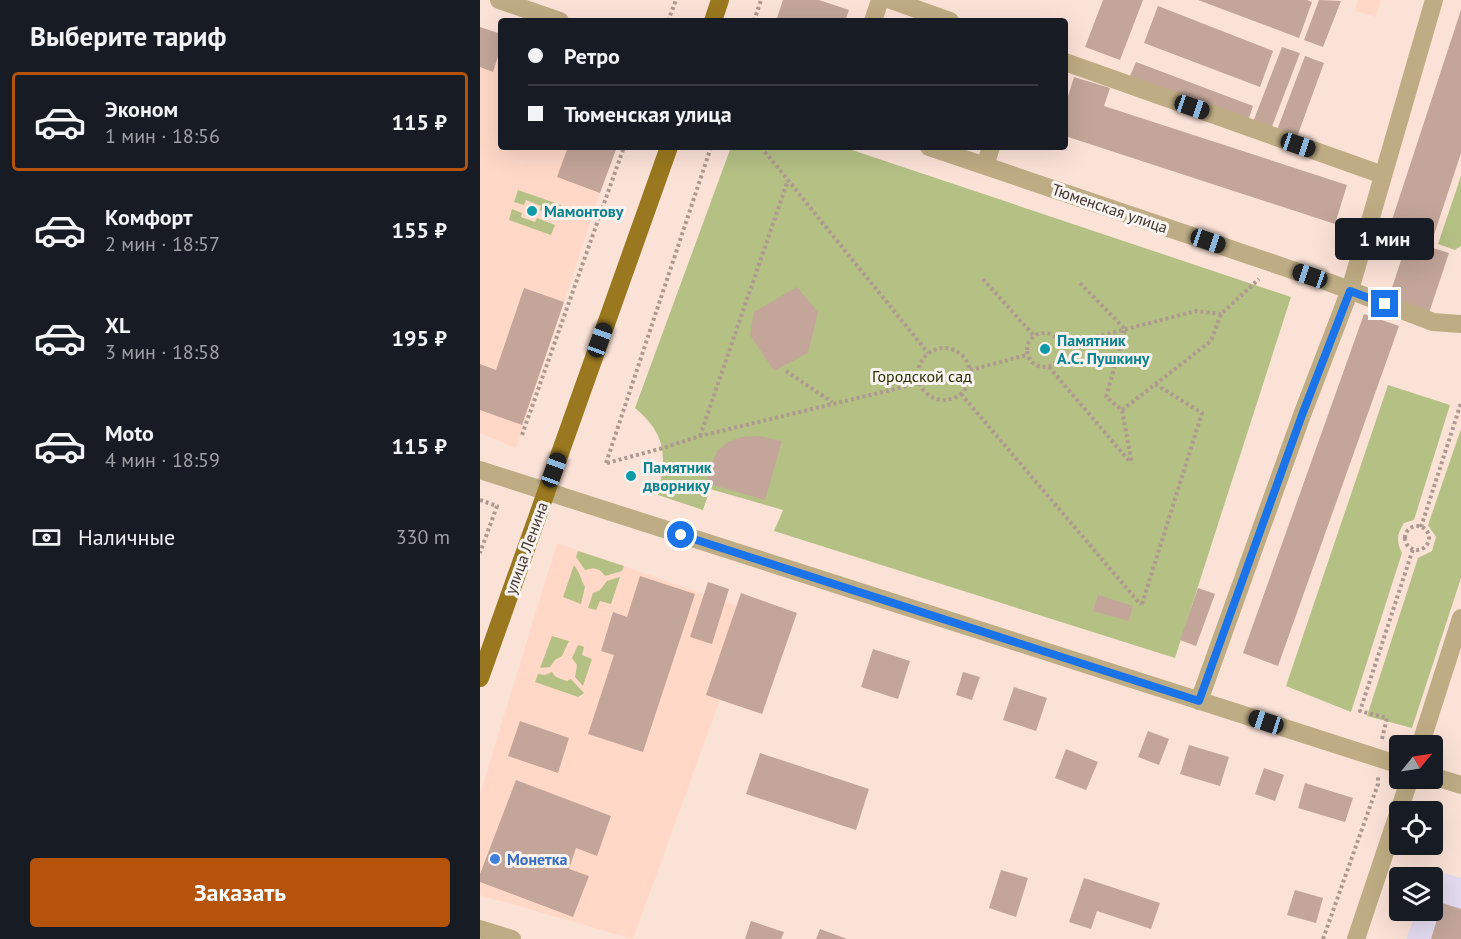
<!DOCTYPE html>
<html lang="ru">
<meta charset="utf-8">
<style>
:root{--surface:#171b24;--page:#20242c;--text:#f1f3f6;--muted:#9ea1a6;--line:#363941;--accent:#b45309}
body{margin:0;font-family:"PT Sans",sans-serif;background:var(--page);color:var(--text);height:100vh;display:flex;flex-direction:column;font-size:22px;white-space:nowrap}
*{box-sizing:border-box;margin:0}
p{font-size:20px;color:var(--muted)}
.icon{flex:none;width:33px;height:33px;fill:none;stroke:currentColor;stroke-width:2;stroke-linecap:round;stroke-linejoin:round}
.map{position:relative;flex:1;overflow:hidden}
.drawer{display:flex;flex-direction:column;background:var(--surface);width:480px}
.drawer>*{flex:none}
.guide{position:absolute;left:18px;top:18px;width:570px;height:132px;border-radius:6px;box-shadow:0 6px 24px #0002;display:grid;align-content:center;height:132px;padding:0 30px;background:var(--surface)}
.needle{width:39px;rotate:60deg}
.fabs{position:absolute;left:909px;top:735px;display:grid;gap:12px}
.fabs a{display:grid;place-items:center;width:54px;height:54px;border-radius:6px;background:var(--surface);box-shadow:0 6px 24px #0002;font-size:30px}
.end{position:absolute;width:27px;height:27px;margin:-14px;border:8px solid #1a73e8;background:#fff;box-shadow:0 0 0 3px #fff}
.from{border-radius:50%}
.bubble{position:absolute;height:42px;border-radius:6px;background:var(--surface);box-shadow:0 6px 24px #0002;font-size:20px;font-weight:800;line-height:42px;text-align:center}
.car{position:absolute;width:18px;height:36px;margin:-18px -9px;border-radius:8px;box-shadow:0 0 4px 2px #0007;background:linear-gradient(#222 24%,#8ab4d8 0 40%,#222 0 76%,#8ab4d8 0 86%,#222 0)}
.guide b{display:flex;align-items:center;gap:21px;height:57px;font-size:22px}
.guide b+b{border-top:2px solid var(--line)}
.guide i{width:15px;height:15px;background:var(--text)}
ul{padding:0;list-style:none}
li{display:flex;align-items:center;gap:18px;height:99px;margin:0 12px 9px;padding:0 18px;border:3px solid transparent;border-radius:6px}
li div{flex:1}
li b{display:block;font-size:22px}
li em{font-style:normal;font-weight:800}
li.on{border-color:var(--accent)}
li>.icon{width:54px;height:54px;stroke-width:1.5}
h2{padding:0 30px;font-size:27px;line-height:72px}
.pay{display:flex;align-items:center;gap:15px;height:66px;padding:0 30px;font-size:22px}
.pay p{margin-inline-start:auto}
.cta{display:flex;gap:12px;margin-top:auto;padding:12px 30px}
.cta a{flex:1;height:69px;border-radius:6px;background:var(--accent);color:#fff;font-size:24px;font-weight:800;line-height:69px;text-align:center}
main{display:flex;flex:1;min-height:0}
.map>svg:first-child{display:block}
.built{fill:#ffd8c7}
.education{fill:#e3daef}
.green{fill:#b5c085}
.building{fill:#c3a599}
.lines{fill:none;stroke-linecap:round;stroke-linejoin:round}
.path{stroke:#ad9990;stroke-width:4;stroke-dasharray:3 3;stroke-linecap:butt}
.minor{stroke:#beac84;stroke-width:18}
.major{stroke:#9a781f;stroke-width:18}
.route{stroke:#1a73e8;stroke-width:8}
.culture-dot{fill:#0f9aa8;stroke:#faf4f1;stroke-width:2}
.shop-dot{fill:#3f7fe0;stroke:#faf4f1;stroke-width:2}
.labels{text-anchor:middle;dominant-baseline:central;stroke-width:6;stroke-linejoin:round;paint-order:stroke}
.street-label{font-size:16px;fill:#41352f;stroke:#faf4f1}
.culture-label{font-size:16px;font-weight:bold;fill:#0d838f;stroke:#faf4f1;text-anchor:start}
.park-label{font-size:16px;fill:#282d01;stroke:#faf4f1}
.shop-label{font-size:16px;font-weight:bold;fill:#366cbe;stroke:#faf4f1;text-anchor:start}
</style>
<main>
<section class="drawer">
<h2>Выберите тариф</h2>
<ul>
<li class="on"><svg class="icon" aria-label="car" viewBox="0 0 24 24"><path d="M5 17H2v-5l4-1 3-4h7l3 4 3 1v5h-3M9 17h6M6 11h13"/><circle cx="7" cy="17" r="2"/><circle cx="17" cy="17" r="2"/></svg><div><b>Эконом</b><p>1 мин · 18:56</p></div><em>115 ₽</em></li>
<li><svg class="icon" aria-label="car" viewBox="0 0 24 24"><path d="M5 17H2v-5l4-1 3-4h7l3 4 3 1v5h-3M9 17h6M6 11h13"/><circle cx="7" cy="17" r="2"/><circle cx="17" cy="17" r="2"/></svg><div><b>Комфорт</b><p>2 мин · 18:57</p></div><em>155 ₽</em></li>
<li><svg class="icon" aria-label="car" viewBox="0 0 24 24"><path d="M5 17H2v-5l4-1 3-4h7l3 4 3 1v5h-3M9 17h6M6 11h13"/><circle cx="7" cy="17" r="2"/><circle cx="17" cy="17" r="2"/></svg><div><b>XL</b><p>3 мин · 18:58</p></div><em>195 ₽</em></li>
<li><svg class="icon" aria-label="car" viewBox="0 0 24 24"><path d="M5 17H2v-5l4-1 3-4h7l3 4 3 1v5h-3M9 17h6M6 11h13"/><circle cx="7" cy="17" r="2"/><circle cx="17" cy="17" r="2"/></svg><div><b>Moto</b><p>4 мин · 18:59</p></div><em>115 ₽</em></li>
</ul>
<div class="pay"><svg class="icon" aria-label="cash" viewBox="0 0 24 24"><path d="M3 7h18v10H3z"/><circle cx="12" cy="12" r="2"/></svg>Наличные<p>330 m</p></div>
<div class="cta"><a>Заказать</a></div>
</section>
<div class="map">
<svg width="981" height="939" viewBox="0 0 981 939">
<rect width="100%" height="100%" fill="#fbe2d7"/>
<path class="built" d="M878,0H901L896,17L875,11Z
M0,33L21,40V147H135L36,448L0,433Z
M77,543L272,611L153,939L0,895V794Z"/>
<path class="education" d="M952,870L981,878V939H926L937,911L952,910V878L949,877Z"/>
<path class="green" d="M251,147H363L811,297L695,658L294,531L303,510L230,489L223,510L178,495C186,457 188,436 155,408Z
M981,176V246L975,250L958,244Z
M38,190L81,205L77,217L60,210L61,206L46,200L44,205L34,202Z
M32,209L42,213L41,217L55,222L57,218L75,225L71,235L29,220Z
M908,385L970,405L934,520L924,523C917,534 916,541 922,553L871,712L806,686Z
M981,429V578L932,728L887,716L938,558L952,551L956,537L948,525Z
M98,551L144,566L142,571L125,576C120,568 114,567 105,570L96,557Z
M94,565C101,574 100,578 105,587L101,604L83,597Z
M140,577L131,604L120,601L116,610L108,608L113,593L120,590L127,581Z
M72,636L89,641L82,656L75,660L70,667L60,668Z
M98,645L104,647L102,655L112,659L103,686L95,677L97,665L92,658Z
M72,672C75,678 81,679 87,681L91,679L104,693L98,697L55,682L58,674L65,675Z"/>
<path class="building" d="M303,0H339L369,10L365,21H296Z
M623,0H663L640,60L605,47Z
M718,0H827L832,2L819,38Z
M839,0L861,1L843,47L824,40Z
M678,6L793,51L780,87L664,43Z
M981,10V153L950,247L969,253L949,313L908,300L928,239L908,232Z
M0,27L21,34V47L13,72L0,67Z
M802,47L820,53L791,129L773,122Z
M825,56L844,63L817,137L797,130Z
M656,62L773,106L768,121L650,76Z
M594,77L630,88L624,106L867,185L855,224L585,136V106Z
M88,147H137L120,193L77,177Z
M317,287L338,312L328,353L294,371L270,335L274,312Z
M44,288L84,302L42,425L0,410V364L16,370Z
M884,314L919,326L798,666L763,653Z
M279,436L302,441L285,500L226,483L230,467L237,451L246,443L261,437Z
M160,576L215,594L163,752L108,734L134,655L121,651L133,612L147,617Z
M228,582L249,589L232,644L210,637Z
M718,588L735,594L716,646L700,640Z
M261,593L317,613L282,714L226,695Z
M618,595L653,606L649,621L613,611Z
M393,649L430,661L418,699L381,687Z
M483,672L500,677L492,700L476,695Z
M534,687L567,698L556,731L523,720Z
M40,721L89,738L78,773L28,756Z
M668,731L689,739L679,765L658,757Z
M709,745L749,757L740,786L700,774Z
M586,749L618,762L606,790L575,778Z
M280,753L389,789L376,830L266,794Z
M784,768L804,775L795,801L775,794Z
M36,780L131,816L117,856L96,848L89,869L109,876L93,917L0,882V874Z
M825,783L873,798L865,822L818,808Z
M521,870L548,878L536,917L509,908Z
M604,878L680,903L671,929L617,911L611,929L589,922Z
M815,890L843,898L836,923L807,915Z
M962,903L981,909V939H951Z
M271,921L304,932L301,939H265Z
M340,929L367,939H336Z"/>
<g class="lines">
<path class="path" d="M188,21L196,0
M274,21L281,0
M281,147L448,353
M503,279L554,336
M600,283L645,329L626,397L642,410L652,464
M547 350a17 17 0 1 1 34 0a17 17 0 1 1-34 0Z
M581,346L716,311L741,314
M438 374a26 26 0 1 1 52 0a26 26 0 1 1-52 0Z
M569,367L650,462
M490,370L547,355
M306,371L352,402
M481,394L661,605
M642,410L731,341L741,314L779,279
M42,435L144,147
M220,436L308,180
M126,463L231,147
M127,463L183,448L220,436L440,383
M0,500L17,506L0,553
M925 538a12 12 0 1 1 24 0a12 12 0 1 1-24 0Z
M941,527L981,403
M662,604L722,413L675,384
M902,739L907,718L880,711L933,549
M843,939L898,784V776"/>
<path class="minor" d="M19,0L80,21
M411,0L470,21
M393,21L400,0
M585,62L903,175
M449,147L848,282L953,322L981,324
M505,166L511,147
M0,470L920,765
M719,701L822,415L870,290L954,0
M940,746L981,618
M952,776L981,785
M0,929L32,939
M876,939L930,778"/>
<path class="major" d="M233,21L240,0
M0,678L189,147"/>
</g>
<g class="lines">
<path class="route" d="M201,535L719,701L822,415L870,291L905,304"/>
</g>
<g class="culture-dot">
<circle cx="52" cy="211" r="6"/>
<circle cx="565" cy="349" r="6"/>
<circle cx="151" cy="476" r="6"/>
</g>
<circle class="shop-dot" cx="15" cy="859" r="6"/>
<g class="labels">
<g class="street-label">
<text transform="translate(630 208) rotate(19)">Тюменская улица</text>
<text transform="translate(46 548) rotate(-70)">улица Ленина</text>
</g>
<g class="culture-label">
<text x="64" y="211">Мамонтову</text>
<text x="577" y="340">Памятник<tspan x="577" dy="18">А.С. Пушкину</tspan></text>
<text x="163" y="467">Памятник<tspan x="163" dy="18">дворнику</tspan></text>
</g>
<g class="park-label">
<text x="442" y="376">Городской сад</text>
</g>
<g class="shop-label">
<text x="27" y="859">Монетка</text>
</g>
</g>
</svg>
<div class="fabs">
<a><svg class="needle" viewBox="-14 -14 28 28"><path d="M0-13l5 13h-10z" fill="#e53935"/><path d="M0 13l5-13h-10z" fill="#9ea1a6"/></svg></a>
<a><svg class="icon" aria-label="locate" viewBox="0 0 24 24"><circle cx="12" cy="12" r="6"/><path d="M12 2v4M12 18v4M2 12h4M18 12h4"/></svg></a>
<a><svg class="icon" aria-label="layers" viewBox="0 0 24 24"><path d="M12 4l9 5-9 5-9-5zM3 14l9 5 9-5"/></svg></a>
</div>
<i class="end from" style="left:201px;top:535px"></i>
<i class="end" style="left:905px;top:304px"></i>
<div class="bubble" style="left:855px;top:218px;width:99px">1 мин</div>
<i class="car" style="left:712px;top:107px;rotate:109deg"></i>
<i class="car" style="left:818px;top:145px;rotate:109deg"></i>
<i class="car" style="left:728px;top:241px;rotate:109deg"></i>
<i class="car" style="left:830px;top:276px;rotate:289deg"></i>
<i class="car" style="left:120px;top:340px;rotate:20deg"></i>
<i class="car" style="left:74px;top:470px;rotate:20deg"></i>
<i class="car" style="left:786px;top:722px;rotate:288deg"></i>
<div class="guide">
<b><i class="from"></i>Ретро</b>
<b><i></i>Тюменская улица</b>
</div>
</div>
</main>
